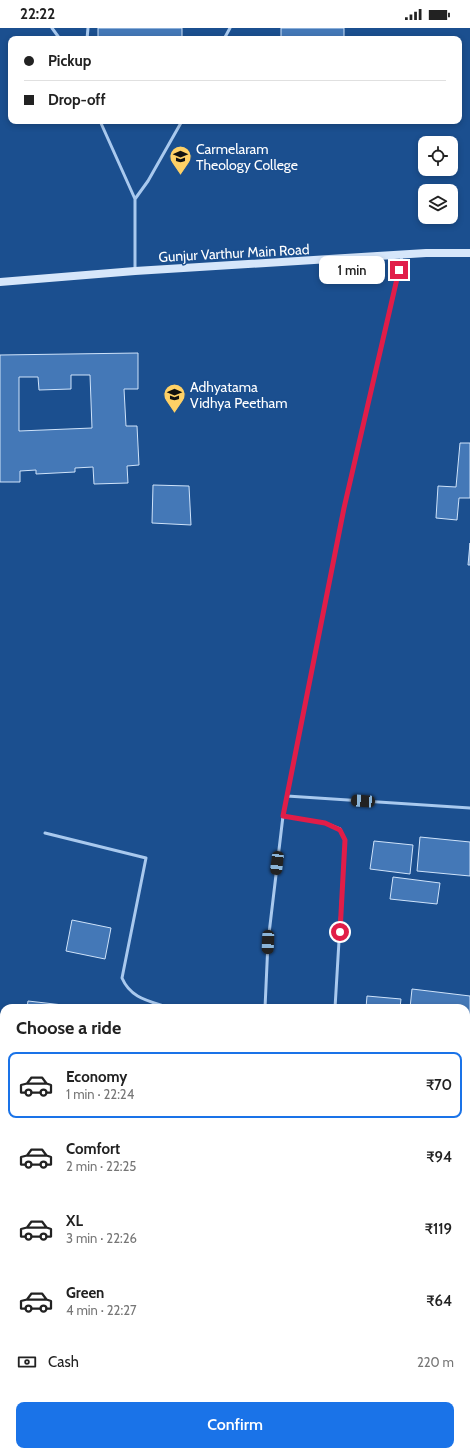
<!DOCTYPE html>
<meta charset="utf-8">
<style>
:root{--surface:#fff;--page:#f6f6f6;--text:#222;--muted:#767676;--line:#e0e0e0;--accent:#1a73e8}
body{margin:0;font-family:Cabin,sans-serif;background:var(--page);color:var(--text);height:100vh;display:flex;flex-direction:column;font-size:15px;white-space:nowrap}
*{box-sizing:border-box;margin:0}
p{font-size:13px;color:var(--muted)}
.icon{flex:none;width:22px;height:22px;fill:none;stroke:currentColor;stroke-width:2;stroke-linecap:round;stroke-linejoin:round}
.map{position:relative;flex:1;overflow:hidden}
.side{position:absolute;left:0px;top:976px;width:470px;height:452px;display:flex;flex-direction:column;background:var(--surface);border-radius:12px 12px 0 0;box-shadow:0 2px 6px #0003}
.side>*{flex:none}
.top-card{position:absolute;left:8px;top:8px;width:454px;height:88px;border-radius:8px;box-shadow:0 2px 6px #0003;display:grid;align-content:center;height:88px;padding:0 16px;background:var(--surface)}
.buttons{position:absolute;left:418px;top:108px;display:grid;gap:8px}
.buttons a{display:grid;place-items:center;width:40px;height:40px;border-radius:8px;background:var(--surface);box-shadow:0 2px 6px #0003;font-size:20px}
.end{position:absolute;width:18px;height:18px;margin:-9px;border:5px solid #e11d48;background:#fff;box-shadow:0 0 0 2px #fff}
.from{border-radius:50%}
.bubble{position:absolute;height:28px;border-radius:8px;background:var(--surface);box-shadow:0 2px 6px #0003;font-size:13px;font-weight:600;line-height:28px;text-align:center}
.car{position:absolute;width:12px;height:24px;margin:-12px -6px;border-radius:5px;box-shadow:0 0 3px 1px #0007;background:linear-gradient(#222 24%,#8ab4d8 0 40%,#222 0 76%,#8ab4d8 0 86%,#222 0)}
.top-card b{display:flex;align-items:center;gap:14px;height:38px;font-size:15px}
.top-card b+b{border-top:1px solid var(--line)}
.top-card i{width:10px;height:10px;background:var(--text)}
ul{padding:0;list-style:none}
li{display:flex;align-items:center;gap:12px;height:66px;margin:0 8px 6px;padding:0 8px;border:2px solid transparent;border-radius:8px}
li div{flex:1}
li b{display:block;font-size:15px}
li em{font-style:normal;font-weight:600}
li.active{border-color:var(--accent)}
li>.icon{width:36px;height:36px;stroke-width:1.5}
h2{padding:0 16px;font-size:18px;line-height:48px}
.pay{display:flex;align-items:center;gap:10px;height:44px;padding:0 16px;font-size:15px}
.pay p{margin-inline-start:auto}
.primary-button{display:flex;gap:8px;margin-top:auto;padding:8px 16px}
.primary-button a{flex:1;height:46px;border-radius:8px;background:var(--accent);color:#fff;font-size:16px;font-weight:600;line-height:46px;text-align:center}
.status{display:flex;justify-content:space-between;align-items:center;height:28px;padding:0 20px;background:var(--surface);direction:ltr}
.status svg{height:11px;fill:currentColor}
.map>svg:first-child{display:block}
.green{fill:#2e69ad}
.building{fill:#4478b7;stroke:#cfe3fa;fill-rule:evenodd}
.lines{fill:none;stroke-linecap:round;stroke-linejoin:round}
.service{stroke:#a9c9ee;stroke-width:3}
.secondary{stroke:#d6e6fa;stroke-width:8}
.route{stroke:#e11d48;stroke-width:5}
.labels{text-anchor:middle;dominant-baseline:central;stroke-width:3;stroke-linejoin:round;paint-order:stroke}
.poi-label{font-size:14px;fill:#fff;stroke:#1b4f8f;text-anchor:start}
.street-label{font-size:14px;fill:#fff;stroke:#1b4f8f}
</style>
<div class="status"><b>22:22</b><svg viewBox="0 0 49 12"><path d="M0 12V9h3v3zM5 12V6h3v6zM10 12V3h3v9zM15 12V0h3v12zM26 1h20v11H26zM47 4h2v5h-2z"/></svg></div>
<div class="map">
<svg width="470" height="1428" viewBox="0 0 470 1428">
<rect width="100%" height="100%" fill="#1b4f8f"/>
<path class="green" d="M466,1255H470V1428H271V1424H466Z"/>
<path class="building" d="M98,0H182V11H98Z
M281,0H344V11H281Z
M138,325V361H124L126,398H137L139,437L127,438L128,455L94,456L93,439L75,440V444L36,446V442L20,443V454H0V327ZM71,347H90L92,400L19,403V349H38L39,362L71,361Z
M460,415H470V470H459L457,492L436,490L438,458L456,459Z
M153,457L189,458L191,497L152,495Z
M470,515V537H468Z
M420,809L470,814V848L417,843Z
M374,813L413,817L410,846L370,841Z
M393,849L440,855L437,876L390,871Z
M72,892L111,900L105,931L66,923Z
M412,961L470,968V1013L466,1012V980H410Z
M367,968L401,971L400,980H366Z
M28,973L63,977L62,980H27Z"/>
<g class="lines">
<path class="service" d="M52,0L60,11
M87,11L88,0
M224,11L230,0
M100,93L135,171
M135,242V171L148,153L182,93
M287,768L470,780
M283,788L325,795L340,801L345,812L335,980
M45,805L146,830L122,950C131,971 150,973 170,980
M265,980L268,914L283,788L344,480L402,228
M466,1032L470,1033
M245,1428L246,1424"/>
<path class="secondary" d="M0,254L135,243L426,225H470"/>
</g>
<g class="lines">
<path class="route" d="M340,904L345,812L340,802L325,795L283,788L344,480L399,242"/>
</g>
<defs>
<symbol id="university-pin" viewBox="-11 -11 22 30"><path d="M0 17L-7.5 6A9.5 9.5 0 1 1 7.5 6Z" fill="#ffd166" stroke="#1b4f8f"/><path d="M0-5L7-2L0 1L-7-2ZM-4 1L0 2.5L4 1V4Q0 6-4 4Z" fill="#111"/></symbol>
<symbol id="school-pin" viewBox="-11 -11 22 30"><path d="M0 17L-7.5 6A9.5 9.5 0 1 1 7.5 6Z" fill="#ffd166" stroke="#1b4f8f"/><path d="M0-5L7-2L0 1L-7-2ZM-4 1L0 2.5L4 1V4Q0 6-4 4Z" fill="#111"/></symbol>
</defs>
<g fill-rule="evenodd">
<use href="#university-pin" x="168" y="116" width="25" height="34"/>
<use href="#school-pin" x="162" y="354" width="25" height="34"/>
</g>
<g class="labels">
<g class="poi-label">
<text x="196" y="121">Carmelaram<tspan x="196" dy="16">Theology College</tspan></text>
<text x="190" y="359">Adhyatama<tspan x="190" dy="16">Vidhya Peetham</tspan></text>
</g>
<g class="street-label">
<text transform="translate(234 225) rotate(-3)">Gunjur Varthur Main Road</text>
</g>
</g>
</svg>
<div class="buttons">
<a><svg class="icon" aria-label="locate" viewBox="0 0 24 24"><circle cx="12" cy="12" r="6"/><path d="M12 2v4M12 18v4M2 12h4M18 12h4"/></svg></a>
<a><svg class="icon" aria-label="layers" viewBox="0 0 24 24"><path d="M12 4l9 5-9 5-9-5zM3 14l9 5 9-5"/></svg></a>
</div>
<i class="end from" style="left:340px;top:904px"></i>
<i class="end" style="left:399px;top:242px"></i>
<div class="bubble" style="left:319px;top:228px;width:66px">1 min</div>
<i class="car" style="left:363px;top:773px;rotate:274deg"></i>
<i class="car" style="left:277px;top:835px;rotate:187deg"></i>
<i class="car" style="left:268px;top:914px;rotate:182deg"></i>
<div class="top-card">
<b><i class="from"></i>Pickup</b>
<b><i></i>Drop-off</b>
</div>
<section class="side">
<h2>Choose a ride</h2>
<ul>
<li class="active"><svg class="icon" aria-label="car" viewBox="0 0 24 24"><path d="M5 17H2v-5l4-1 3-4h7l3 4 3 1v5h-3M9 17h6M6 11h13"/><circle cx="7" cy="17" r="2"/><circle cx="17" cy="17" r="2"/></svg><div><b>Economy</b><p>1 min · 22:24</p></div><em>₹70</em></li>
<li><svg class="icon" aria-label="car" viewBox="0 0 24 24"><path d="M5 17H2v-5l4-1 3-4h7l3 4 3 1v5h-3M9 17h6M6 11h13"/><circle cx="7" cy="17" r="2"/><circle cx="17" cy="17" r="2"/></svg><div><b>Comfort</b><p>2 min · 22:25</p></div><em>₹94</em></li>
<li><svg class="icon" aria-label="car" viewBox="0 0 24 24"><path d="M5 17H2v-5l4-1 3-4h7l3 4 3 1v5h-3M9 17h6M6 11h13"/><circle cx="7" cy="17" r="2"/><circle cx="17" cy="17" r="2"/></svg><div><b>XL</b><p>3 min · 22:26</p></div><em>₹119</em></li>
<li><svg class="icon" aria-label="car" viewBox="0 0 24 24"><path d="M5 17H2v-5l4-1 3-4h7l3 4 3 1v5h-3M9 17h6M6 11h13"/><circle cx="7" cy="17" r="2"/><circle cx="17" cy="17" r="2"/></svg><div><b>Green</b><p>4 min · 22:27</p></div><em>₹64</em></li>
</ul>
<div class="pay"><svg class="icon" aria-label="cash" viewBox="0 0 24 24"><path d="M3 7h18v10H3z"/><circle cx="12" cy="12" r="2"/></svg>Cash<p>220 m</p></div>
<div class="primary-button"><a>Confirm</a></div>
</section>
</div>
